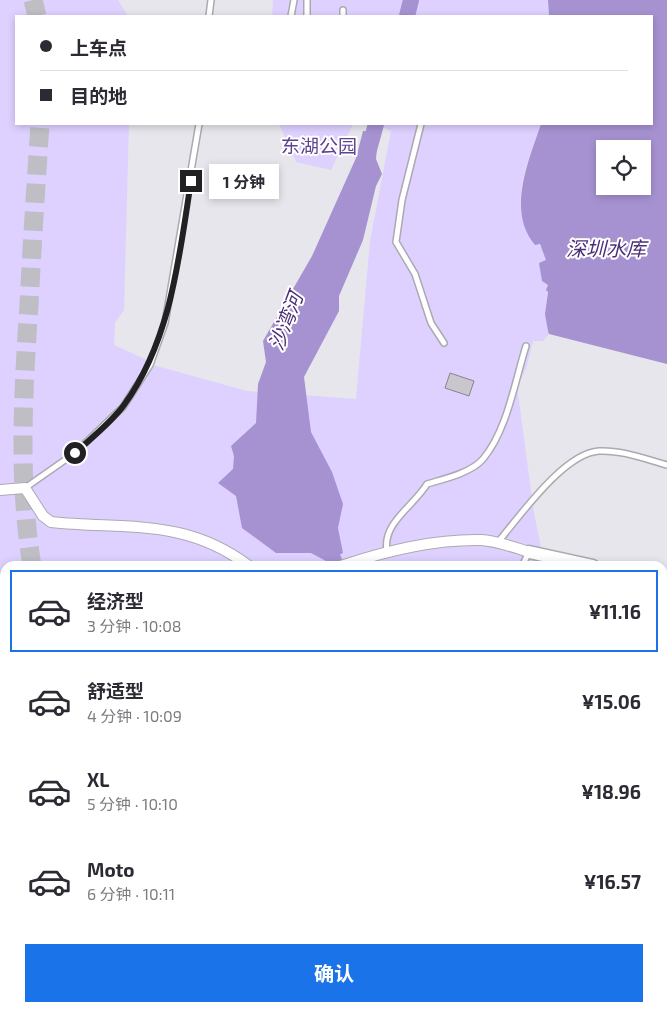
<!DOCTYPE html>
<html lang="zh">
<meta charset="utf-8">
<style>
:root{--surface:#fff;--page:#f7f7f7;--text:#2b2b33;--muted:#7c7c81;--line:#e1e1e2;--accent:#1a73e8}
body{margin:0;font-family:"Exo 2","Noto Sans SC",sans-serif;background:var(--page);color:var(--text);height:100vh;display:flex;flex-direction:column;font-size:19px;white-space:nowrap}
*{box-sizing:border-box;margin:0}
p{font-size:16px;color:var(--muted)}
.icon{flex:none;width:28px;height:28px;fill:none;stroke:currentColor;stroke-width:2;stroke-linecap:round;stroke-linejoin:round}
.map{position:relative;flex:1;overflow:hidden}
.panel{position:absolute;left:0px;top:561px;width:668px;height:451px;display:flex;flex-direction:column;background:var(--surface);border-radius:15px 15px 0 0;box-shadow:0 2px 8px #0003}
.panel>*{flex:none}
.hud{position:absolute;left:15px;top:15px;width:638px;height:110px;border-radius:0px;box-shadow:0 2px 8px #0003;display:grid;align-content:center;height:110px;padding:0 25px;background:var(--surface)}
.fabs{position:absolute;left:596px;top:140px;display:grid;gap:10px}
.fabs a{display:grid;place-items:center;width:55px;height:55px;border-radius:0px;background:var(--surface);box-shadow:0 2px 8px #0003;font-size:25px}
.end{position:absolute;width:22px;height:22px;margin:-11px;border:6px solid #212023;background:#fff;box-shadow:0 0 0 2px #fff}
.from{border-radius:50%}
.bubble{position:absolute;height:35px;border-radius:0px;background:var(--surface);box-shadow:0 2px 8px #0003;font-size:16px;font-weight:700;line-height:35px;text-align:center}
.hud b{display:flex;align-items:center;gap:18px;height:48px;font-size:19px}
.hud b+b{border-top:1px solid var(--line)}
.hud i{width:12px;height:12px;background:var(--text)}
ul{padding:9px 0 0;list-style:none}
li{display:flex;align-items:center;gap:15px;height:82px;margin:0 10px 8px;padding:0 15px;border:2px solid transparent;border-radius:0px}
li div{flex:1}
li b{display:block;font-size:19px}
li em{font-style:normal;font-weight:700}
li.current{border-color:var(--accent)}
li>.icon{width:45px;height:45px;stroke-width:1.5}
.primary-button{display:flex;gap:10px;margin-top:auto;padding:10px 25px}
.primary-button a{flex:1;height:58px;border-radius:0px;background:var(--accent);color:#fff;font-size:20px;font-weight:700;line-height:58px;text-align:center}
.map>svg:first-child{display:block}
.green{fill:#ded1ff}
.water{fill:#a692d1;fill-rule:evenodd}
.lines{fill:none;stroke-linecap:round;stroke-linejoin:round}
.river{stroke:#a692d1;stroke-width:16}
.building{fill:#c9c7cd;stroke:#87868b}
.motorway-tunnel{stroke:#bfbec4;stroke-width:19;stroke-dasharray:19 9;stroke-linecap:butt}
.service-casing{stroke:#acaab0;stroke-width:8}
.minor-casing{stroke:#acaab0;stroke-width:12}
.tertiary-casing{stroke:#acaab0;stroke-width:15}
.service{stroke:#fff;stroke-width:5}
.minor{stroke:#fff;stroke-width:10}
.tertiary{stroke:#fff;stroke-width:12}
.route{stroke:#212023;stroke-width:6}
.labels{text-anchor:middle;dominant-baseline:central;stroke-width:4;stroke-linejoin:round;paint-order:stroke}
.park-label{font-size:19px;fill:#5f4390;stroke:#fff}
.water-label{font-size:20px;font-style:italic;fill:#4c2e79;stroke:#fff}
</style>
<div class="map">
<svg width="667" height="1012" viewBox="0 0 667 1012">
<rect width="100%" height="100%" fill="#e7e6ec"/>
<path class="green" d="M0,0H118L128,16H16V124H129L124,310L115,323L114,345L147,360L146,363L247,391L356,399L370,241L391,131L376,124H541C531,154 512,193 525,225C530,238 543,244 547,261C551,284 542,311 549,334L543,341H533L526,369L517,386L534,513L543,557L569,566H5V919H0Z
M273,0H548L549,16H272Z
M279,124H353L331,170L296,162Z
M663,621L667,625V1012H332L333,1008H662Z"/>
<path class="water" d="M548,0H667V364L549,334L548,331L545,314L548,292L546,290L548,285L542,281L539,263L546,260L540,244L535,245C506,211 529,160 541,124H651V16H549ZM605,149H642V186H605Z
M363,131L378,132L376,159L382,174L376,186L363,240L339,296V311L304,377L311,432L332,472L343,504L338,528L343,553L326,561L311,553H276L242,528L236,496L218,483L233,469L234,456L231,446L256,423L258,384L266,362L263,341L312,256L356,158Z"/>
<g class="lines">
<path class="river" d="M407,16L411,0
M368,153L376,124
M325,537L336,566"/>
</g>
<path class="building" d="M450,373L474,381L469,396L445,388Z"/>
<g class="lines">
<path class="motorway-tunnel" d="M33,0L37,16
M32,566C18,480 23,393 29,305C32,245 36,184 40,124
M0,683L5,694
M0,746L5,747
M662,936L667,938
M662,996L667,998"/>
<defs>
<path id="service" d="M209,16L211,0
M291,16L294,0
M307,16V0
M343,16V10
M421,124L402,200L396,242L415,274L431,323L444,343
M25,488L75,453L123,407L150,365L165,323L199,124
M498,542C520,516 564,453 599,451C622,450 645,459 667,465
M387,551C382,523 414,506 427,484C444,479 471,473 483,459C507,431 515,381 526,346
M522,566L529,552"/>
<path id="minor" d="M0,490L25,488L43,516L51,522C125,530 184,517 249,566
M341,566C385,551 434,539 481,540C498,541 513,547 529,552"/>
<path id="tertiary" d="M529,552L593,566
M662,612L667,615"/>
</defs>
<use href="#service" class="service-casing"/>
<use href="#minor" class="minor-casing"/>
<use href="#tertiary" class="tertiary-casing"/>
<use href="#service" class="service"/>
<use href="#minor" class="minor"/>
<use href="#tertiary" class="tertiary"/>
</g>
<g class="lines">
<path class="route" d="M75,453C91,438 111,423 124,405C171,340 179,258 191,181"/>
</g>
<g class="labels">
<g class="park-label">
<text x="319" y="145">东湖公园</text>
</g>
<g class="water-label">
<text x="606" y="248">深圳水库</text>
<text transform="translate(285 321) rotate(-69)">沙湾河</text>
</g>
</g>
</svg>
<div class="fabs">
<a><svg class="icon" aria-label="locate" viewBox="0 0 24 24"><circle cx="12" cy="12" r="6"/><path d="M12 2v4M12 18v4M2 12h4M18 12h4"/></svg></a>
</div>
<i class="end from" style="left:75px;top:453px"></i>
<i class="end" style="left:191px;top:181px"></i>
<div class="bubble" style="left:209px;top:164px;width:70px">1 分钟</div>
<div class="hud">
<b><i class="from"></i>上车点</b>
<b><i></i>目的地</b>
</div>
<section class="panel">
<ul>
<li class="current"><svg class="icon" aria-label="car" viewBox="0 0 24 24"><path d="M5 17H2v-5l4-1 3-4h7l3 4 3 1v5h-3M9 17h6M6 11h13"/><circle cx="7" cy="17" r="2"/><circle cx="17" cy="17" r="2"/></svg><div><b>经济型</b><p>3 分钟 · 10:08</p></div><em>¥11.16</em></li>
<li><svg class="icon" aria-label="car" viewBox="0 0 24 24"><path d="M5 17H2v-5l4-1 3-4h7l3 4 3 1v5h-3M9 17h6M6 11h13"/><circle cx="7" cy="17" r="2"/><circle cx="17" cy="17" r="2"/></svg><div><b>舒适型</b><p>4 分钟 · 10:09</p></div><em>¥15.06</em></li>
<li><svg class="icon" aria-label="car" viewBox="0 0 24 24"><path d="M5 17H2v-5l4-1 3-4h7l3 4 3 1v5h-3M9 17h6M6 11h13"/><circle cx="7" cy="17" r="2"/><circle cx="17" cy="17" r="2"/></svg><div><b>XL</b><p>5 分钟 · 10:10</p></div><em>¥18.96</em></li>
<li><svg class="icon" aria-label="car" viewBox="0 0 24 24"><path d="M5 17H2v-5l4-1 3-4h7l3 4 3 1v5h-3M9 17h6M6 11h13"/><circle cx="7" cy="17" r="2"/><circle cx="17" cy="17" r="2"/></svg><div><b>Moto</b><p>6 分钟 · 10:11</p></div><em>¥16.57</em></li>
</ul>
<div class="primary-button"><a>确认</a></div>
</section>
</div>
